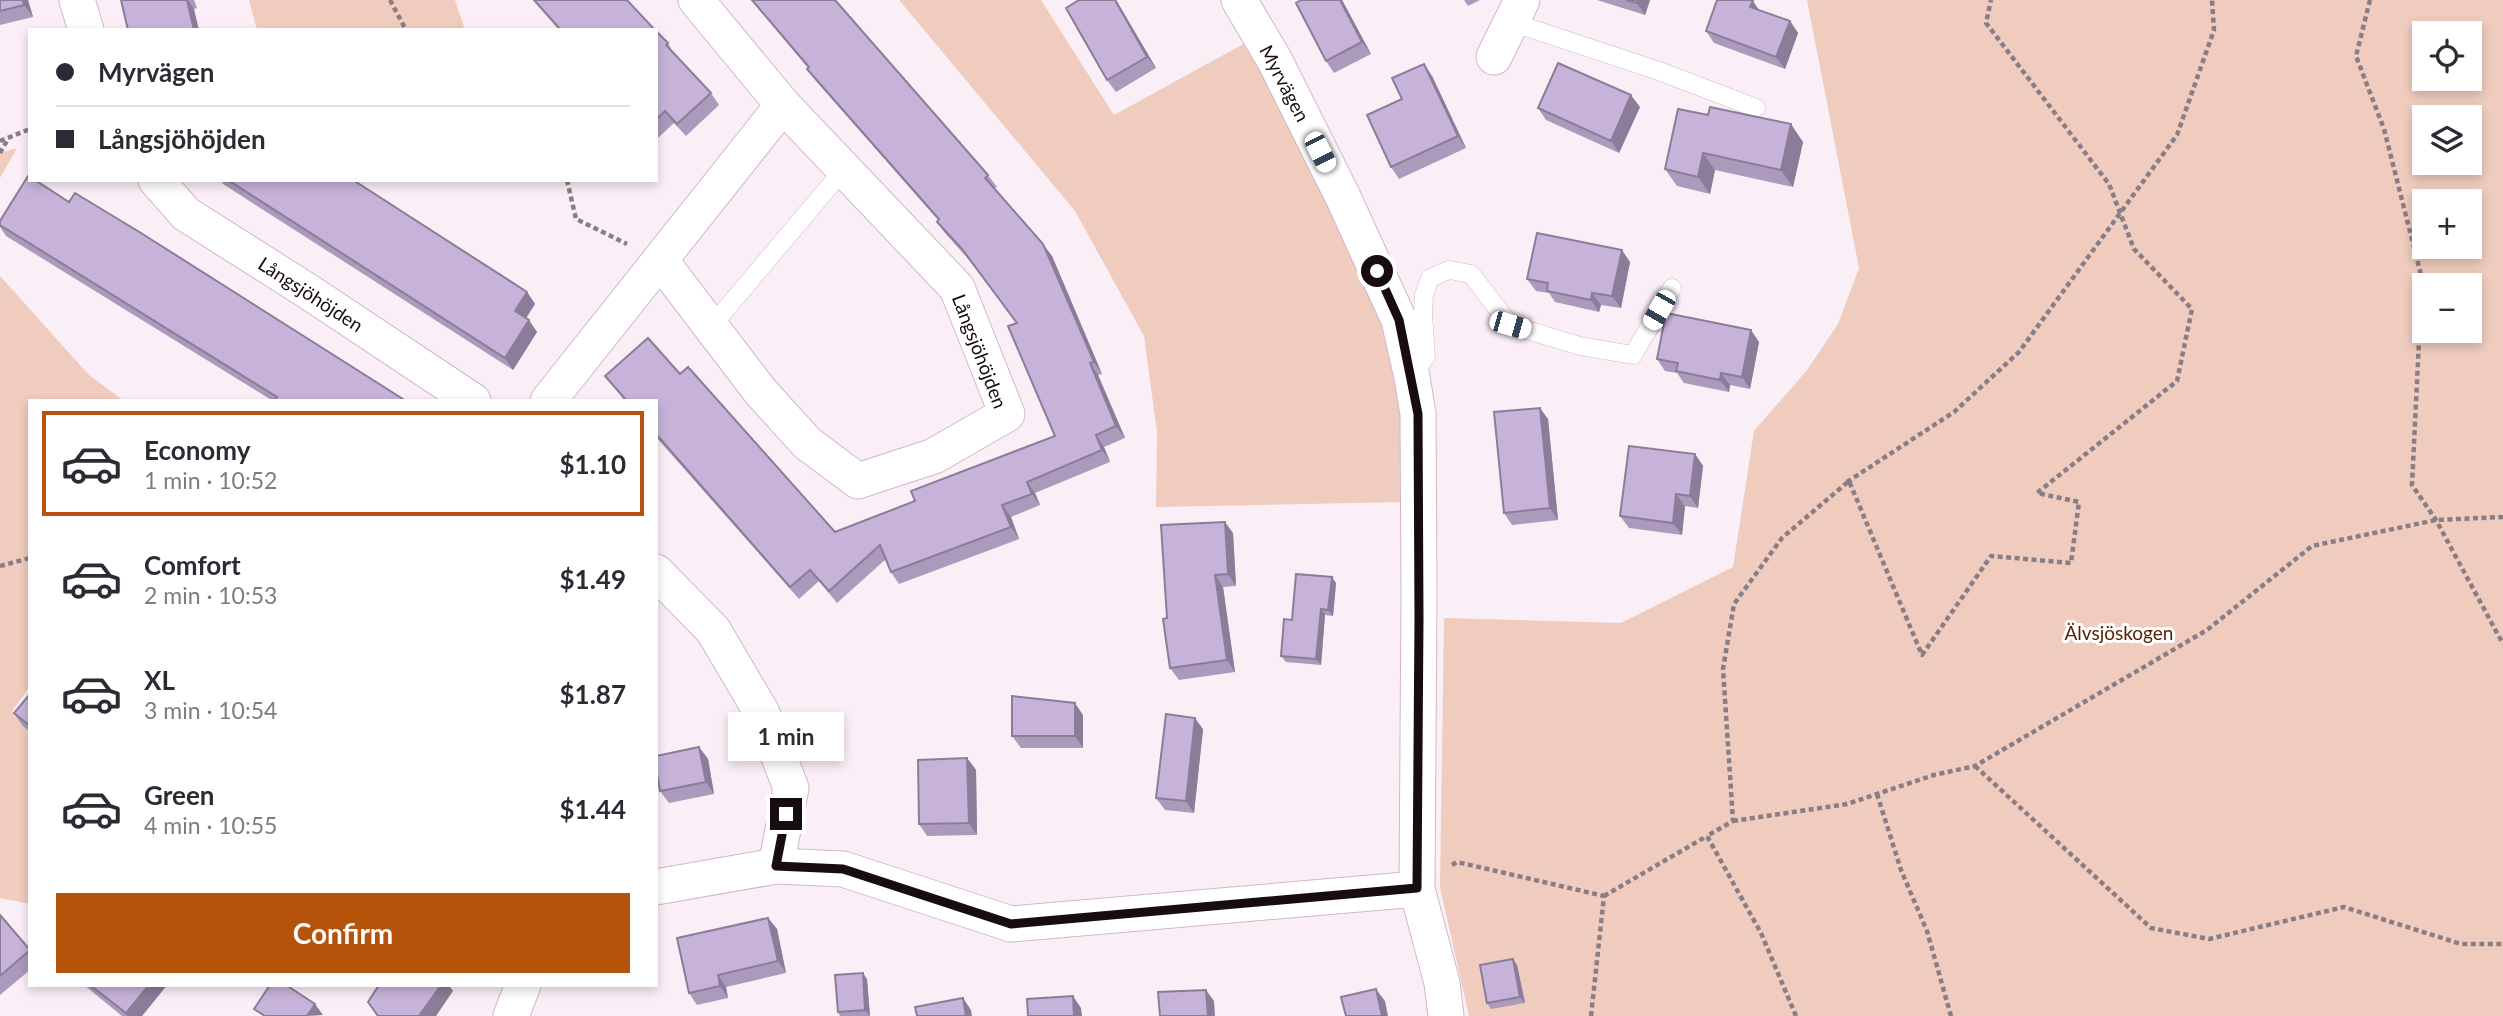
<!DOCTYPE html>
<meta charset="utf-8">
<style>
:root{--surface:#fff;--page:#f2f2f3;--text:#2b2b33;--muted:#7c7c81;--line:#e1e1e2;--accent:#b45309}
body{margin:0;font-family:Lato,sans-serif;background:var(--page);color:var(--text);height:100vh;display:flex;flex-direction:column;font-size:26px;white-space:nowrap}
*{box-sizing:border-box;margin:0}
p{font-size:23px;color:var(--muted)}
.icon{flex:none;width:38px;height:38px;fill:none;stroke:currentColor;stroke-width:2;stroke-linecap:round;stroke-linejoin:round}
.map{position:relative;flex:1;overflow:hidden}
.panel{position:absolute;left:28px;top:399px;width:630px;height:588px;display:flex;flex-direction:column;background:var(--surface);border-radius:0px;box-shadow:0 4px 10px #0003}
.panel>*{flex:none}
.guide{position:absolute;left:28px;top:28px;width:630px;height:154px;border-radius:0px;box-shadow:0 4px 10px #0003;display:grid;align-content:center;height:154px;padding:0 28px;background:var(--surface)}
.fabs{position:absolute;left:2412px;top:21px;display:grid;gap:14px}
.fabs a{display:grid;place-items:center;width:70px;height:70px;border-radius:0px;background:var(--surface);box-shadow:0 4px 10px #0003;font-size:35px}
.end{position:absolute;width:32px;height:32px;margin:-16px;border:9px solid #160c12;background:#fff;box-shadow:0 0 0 4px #fff}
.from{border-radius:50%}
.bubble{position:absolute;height:49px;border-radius:0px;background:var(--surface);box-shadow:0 4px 10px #0003;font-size:23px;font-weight:700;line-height:49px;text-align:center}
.car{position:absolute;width:21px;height:42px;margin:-21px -10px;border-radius:9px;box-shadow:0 0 5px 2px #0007;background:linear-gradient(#fff 24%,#345 0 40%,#fff 0 76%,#345 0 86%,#fff 0)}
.guide b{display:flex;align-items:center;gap:24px;height:66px;font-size:26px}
.guide b+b{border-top:2px solid var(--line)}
.guide i{width:18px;height:18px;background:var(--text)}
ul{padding:12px 0 0;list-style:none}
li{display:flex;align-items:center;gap:21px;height:105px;margin:0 14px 10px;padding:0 14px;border:4px solid transparent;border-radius:0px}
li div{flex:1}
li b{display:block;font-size:26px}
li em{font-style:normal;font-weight:700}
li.active{border-color:var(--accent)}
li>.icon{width:63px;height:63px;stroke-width:1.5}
.button{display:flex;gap:14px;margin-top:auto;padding:14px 28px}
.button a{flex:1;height:80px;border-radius:0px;background:var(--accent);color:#fff;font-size:28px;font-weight:700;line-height:80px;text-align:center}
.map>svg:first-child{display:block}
.green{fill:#efccbe;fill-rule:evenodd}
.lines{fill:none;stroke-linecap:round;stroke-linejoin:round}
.lane-casing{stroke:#d3b6c9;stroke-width:19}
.street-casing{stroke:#d3b6c9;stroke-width:37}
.path{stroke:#897e85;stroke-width:4.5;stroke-dasharray:5 3.5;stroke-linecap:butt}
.lane{stroke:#fff;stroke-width:18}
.street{stroke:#fff;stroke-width:35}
.wall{fill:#ab9abb}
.shaded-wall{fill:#8b7d99}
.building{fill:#c7b3da;stroke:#8b7d99;stroke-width:2}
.route{stroke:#160c12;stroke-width:9}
.labels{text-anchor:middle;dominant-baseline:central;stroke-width:6;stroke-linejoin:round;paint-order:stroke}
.street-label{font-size:19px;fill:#160c12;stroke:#fff}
.park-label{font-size:19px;fill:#551f03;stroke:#fff}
</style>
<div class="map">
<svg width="2503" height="1016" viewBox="0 0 2503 1016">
<rect width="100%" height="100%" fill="#fbeff7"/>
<path class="green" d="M249,0H455L465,30H257Z
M899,0H1041L1114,115L1247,42L1347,230L1385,326L1401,415L1402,502L1156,507L1157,432L1144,336L1075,211Z
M1807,0H2503V1016H1469L1440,887L1444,618L1621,623L1733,567L1754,431L1807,370L1838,324L1859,268ZM2424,33H2469V79H2424ZM2424,117H2469V163H2424ZM2424,201H2469V247H2424ZM2424,285H2469V331H2424Z
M17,148L0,178V153Z
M0,276L89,375L124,401H30V686L12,711L30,731V904L0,898Z"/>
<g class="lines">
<defs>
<path id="lane" d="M1511,22L1659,71L1756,108
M710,328L844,169
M1412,377L1426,356L1423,314L1424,295L1430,278L1449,270L1471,274L1510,325L1580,346L1633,355L1672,288"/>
<path id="street" d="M77,0L86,30
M1239,0L1275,61L1343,197L1399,320L1412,377L1418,414L1419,593L1417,889L1442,983L1446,1016
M1494,57L1522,0
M156,180L186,214L309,292L473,401
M660,260L760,391L807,443L858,481L934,456L1007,414L957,288L783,105L696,0
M548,401L783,105
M656,572L713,630L762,713L791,788L776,866
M656,887L776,866L843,869L1011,924L1417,889
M511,1016L523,985"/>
</defs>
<use href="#lane" class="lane-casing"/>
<use href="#street" class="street-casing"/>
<path class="path" d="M390,0L406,30
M2370,0L2356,56L2384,129L2422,279L2412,485L2436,520L2503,644
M0,141L30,129
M0,153L8,139
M567,180L576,219L627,244
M1847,482L1954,412L2019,352L2177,135L2214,30L2212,0
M0,566L30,558
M1975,766L2151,928L2209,939L2344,907L2461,944H2503
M1877,794L1901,870L1927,931L1951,1016
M1733,821L1847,804L1934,775L1975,766L2207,630L2312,546L2436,520L2503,517
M1452,865L1457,862L1604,896
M1604,896L1707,836
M1591,1016L1604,896
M1796,1016L1761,933L1707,836L1733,821L1723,669L1734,604L1782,538L1849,481L1922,655L1991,556L2071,563L2079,502L2037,493L2177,381L2192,309L2134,249L2109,184L1986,23L1991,0"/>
<use href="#lane" class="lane"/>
<use href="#street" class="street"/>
</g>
<path class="wall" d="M0,0H28L33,17L0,25Z
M121,0H194L197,8L194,9Z
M533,0H627L655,30H559Z
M751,0H835L988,175L997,187L994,189L1052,256L1102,374L1098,375L1125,438L1104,447L1110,462L1035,493L1040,505L1011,517L1019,539L899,584L891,572L886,559L837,603L819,581L799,599L656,437V401H625L605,376L680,374L835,532L915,501L1055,436L1016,323L970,261L945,233L937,222L938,220L816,81L807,69L808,68Z
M1079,0H1116L1156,68L1116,92L1107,80Z
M1342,0L1371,54L1334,73L1326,61Z
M1464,0H1480L1468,6Z
M1597,0H1650L1645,15Z
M1759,10L1790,21L1798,33L1785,69L1714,43L1706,31Z
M656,31L668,43L675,56L711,93L719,105L686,136L674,123L658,138L656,137Z
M1432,76L1466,148L1399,179L1391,167L1402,99Z
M1640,107L1619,153L1546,120L1538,108Z
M1678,109L1803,142L1793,187L1715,170L1710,194L1677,186L1665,169Z
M221,180H353L527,292L535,304L526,318L537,332L513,370L223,184Z
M69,202L406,401H273L6,236L0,227V221Z
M1630,262L1621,308L1601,305L1599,312L1555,302L1549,293L1536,291L1527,279Z
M1759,342L1750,389L1730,385L1729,392L1684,383L1677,373L1665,371L1657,359Z
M1548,419L1558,520L1512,525L1504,513Z
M1695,454L1703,466L1698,508L1685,506L1682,535L1629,528L1620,516Z
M1233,533L1236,586L1223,587L1235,672L1179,680L1170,668Z
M1336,583L1333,616L1325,615L1321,665L1286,662L1281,656L1292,620Z
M30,694V732L22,725L14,713Z
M1083,715V748H1021L1012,736Z
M1203,729L1194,813L1165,810L1156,798Z
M699,747L708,759L714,794L669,803L660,791Z
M967,758L976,770L977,835L927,836L919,824Z
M0,915L30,950V970L0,995Z
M768,918L777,929L786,973L726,987L728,998L697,1005L689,993Z
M1517,965L1525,1003L1491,1009L1487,1003Z
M867,979L870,1016H840L838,1012Z
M84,985H167L142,1016H122Z"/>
<path class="shaded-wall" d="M23,0H28L33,17L24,5Z
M187,0H188L194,9L199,30H194Z
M1115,0H1116L1156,68L1147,57Z
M1340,0H1342L1371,54L1362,42Z
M1638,0H1650L1645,15L1637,3Z
M1753,1L1761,13L1750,7Z
M1790,21L1798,33L1785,69L1776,57Z
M1424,64L1432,76L1466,148L1458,136Z
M1631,95L1640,107L1619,153L1611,141Z
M1791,124L1803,142L1793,187L1781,170Z
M1703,153L1715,170L1710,194L1698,177Z
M1043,244L1052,256L1102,374L1094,362Z
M1622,250L1630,262L1621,308L1612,296Z
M527,292L535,304L523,323L515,311Z
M1592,293L1601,305L1599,312L1591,300Z
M529,320L537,332L513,370L505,358Z
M1751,330L1759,342L1750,389L1742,377Z
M1090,363L1098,375L1125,438L1116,426Z
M1721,373L1730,385L1729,392L1720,380Z
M1540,408L1548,419L1558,520L1550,508Z
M1096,435L1104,447L1110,462L1102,450Z
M1695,454L1703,466L1698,508L1690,496Z
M1027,482L1035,493L1040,505L1032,494Z
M1676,494L1685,506L1682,535L1673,523Z
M1002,505L1011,517L1019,539L1011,527Z
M1225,522L1233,533L1236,586L1228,574Z
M1215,575L1223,587L1235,672L1227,660Z
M1332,577L1336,583L1333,616L1328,610Z
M1321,609L1325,615L1321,665L1316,659Z
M1075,703L1083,715V748L1075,736Z
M1195,718L1203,729L1194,813L1186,801Z
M699,747L708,759L714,794L706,782Z
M967,758L976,770L977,835L969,823Z
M768,918L777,929L786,973L778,961Z
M1513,959L1517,965L1525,1003L1520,997Z
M863,973L867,979L870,1016L865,1010Z
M718,975L726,987L728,998L720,986Z
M149,985H167L142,1016H127L126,1013Z
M441,985H449L453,991L436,1016H419Z
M1376,989L1385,1001L1388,1016H1382Z
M1206,990L1214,1001L1215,1016H1208Z
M1073,996L1081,1008L1082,1016H1074Z
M963,998L971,1010L972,1016H966Z
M315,1004L323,1015L307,1016Z"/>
<path class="building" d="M0,0H23L24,5L0,11Z
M121,0H187L194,30H128Z
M534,0H627L655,30H561Z
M752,0H835L988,175L985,178L1043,244L1094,362L1090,363L1116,426L1096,435L1102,450L1027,482L1032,494L1002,505L1011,527L891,572L880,545L829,591L810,570L790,587L656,434V401H627L605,376L648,338L680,374L688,367L835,532L915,501L911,491L1055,436L1008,326L1017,323L962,249L937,222L939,219L807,69L809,67Z
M1079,0H1115L1147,57L1107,80L1066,8Z
M1301,0H1340L1362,42L1326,61L1296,3Z
M1626,0H1638L1637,3Z
M1717,0H1750L1753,1L1750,7L1790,21L1776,57L1706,31Z
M656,31L668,43L666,45L711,93L677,124L665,111L656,120Z
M1558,63L1631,95L1611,141L1538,108Z
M1424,64L1458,136L1391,167L1367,115L1402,99L1392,78Z
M1710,107L1791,124L1781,170L1703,153L1698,177L1665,169L1678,109L1708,115Z
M28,176L30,177V180H35L69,202L75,193L141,233L406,401H278L275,399L277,397L0,225V221Z
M228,180H353L527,292L515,311L529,320L505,358Z
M1537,233L1622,250L1612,296L1592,293L1591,300L1547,291L1548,283L1527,279Z
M1666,313L1751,330L1742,377L1721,373L1720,380L1676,371L1678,363L1657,359Z
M1540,408L1550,508L1504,513L1494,412Z
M1629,446L1695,454L1690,496L1676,494L1673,523L1620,516Z
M1225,522L1228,574L1215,575L1227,660L1170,668L1163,619L1167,618L1161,525Z
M1296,574L1332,577L1328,610L1321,609L1316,659L1281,656L1284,619L1292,620Z
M30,694V726L14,713Z
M1012,696L1075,703V736H1012Z
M1166,714L1195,718L1186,801L1156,798Z
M699,747L706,782L660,791L656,769V756Z
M967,758L969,823L919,824L918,760Z
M0,915L30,950L0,976Z
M768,918L778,961L718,975L720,986L689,993L677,938Z
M1513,959L1520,997L1487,1003L1480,965Z
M863,973L865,1010L838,1012L835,975Z
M90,985H149L126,1013Z
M270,985H286L315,1004L307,1016H265L254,1009Z
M379,985H441L419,1016H378L368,1002Z
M1376,989L1382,1016H1346L1341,997Z
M1206,990L1208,1016H1160L1158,992Z
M1073,996L1074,1016H1028L1027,999Z
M963,998L966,1016H917L915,1007Z"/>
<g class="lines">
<path class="route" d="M786,814L776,866L843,869L1011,924L1417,888L1419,618L1418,414L1399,320L1377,271"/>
</g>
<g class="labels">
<g class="street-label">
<text transform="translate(1285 83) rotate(62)">Myrvägen</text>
<text transform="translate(311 294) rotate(33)">Långsjöhöjden</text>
<text transform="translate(980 351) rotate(69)">Långsjöhöjden</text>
</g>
<g class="park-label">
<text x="2119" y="632">Älvsjöskogen</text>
</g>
</g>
</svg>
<div class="fabs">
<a><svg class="icon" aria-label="locate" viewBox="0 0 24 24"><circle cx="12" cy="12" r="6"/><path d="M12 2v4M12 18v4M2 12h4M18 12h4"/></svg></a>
<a><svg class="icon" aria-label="layers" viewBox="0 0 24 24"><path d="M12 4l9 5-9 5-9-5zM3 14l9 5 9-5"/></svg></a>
<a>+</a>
<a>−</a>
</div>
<i class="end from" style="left:1377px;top:271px"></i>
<i class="end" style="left:786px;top:814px"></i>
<div class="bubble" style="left:728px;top:712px;width:116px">1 min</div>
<i class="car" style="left:1320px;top:152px;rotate:153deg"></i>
<i class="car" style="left:1659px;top:310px;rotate:210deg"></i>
<i class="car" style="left:1510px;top:325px;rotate:106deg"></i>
<div class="guide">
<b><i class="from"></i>Myrvägen</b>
<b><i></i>Långsjöhöjden</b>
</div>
<section class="panel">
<ul>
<li class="active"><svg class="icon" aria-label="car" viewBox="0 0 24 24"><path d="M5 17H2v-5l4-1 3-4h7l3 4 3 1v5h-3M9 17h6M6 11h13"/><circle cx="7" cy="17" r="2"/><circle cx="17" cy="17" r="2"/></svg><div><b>Economy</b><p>1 min · 10:52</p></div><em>$1.10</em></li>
<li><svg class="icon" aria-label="car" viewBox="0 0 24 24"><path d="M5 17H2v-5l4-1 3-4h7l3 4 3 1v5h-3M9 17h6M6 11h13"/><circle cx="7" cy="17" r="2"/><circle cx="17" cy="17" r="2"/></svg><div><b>Comfort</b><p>2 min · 10:53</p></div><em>$1.49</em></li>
<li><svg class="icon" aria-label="car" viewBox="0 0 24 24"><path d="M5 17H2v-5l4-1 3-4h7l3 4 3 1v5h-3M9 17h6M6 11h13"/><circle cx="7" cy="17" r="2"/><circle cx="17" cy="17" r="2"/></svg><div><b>XL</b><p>3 min · 10:54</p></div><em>$1.87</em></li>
<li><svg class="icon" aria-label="car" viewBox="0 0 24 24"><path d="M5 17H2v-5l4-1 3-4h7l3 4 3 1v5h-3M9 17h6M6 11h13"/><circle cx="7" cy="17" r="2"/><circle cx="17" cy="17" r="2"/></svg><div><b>Green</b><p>4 min · 10:55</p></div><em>$1.44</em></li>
</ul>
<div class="button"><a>Confirm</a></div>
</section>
</div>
